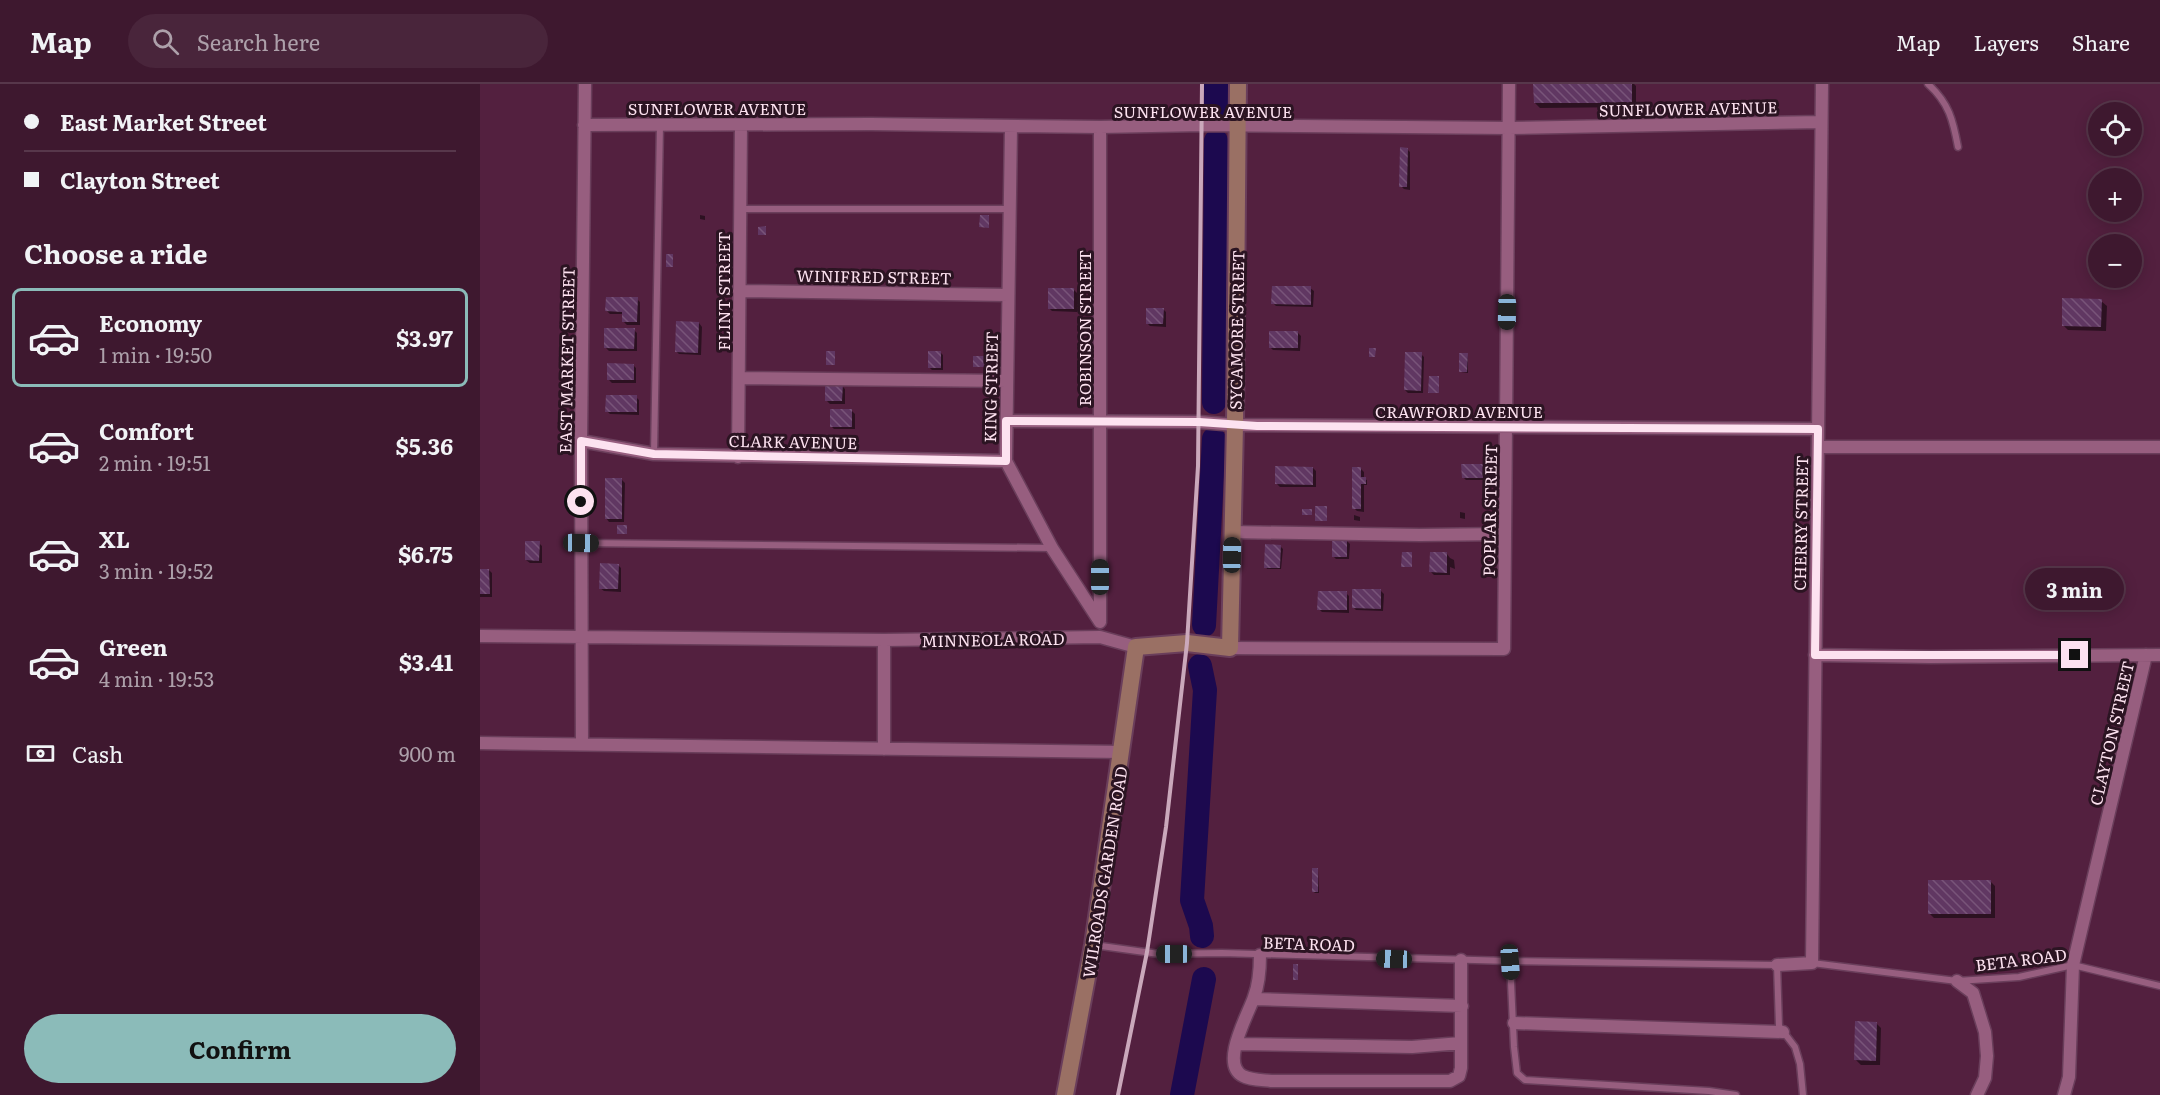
<!DOCTYPE html>
<meta charset="utf-8">
<style>
:root{--surface:#3e182f;--page:#49253b;--text:#f1f3f6;--muted:#ada0aa;--line:#57374b;--accent:#8bbbb9}
body{margin:0;font-family:Literata,serif;background:var(--page);color:var(--text);height:100vh;display:flex;flex-direction:column;font-size:22px;white-space:nowrap}
*{box-sizing:border-box;margin:0}
p{font-size:20px;color:var(--muted)}
.icon{flex:none;width:33px;height:33px;fill:none;stroke:currentColor;stroke-width:2;stroke-linecap:round;stroke-linejoin:round}
.map{position:relative;flex:1;overflow:hidden}
.panel{display:flex;flex-direction:column;background:var(--surface);width:480px}
.panel>*{flex:none}
.top-card{display:grid;align-content:center;height:132px;padding:0 24px;background:var(--surface)}
.controls{position:absolute;left:1608px;top:18px;display:grid;gap:12px}
.controls a{display:grid;place-items:center;width:54px;height:54px;border-radius:50%;background:var(--surface);box-shadow:0 3px 15px #0003,0 0 0 2px var(--line);font-size:30px}
.end{position:absolute;width:27px;height:27px;margin:-14px;border:8px solid #fde2f0;background:#111;box-shadow:0 0 0 3px #111}
.from{border-radius:50%}
.bubble{position:absolute;height:42px;border-radius:21px;background:var(--surface);box-shadow:0 3px 15px #0003,0 0 0 2px var(--line);font-size:20px;font-weight:700;line-height:42px;text-align:center}
.car{position:absolute;width:18px;height:36px;margin:-18px -9px;border-radius:8px;box-shadow:0 0 4px 2px #0007;background:linear-gradient(#222 24%,#8ab4d8 0 40%,#222 0 76%,#8ab4d8 0 86%,#222 0)}
.top-card b{display:flex;align-items:center;gap:21px;height:57px;font-size:22px}
.top-card b+b{border-top:2px solid var(--line)}
.top-card i{width:15px;height:15px;background:var(--text)}
ul{padding:0;list-style:none}
li{display:flex;align-items:center;gap:18px;height:99px;margin:0 12px 9px;padding:0 12px;border:3px solid transparent;border-radius:9px}
li div{flex:1}
li b{display:block;font-size:22px}
li em{font-style:normal;font-weight:700}
li.active{border-color:var(--accent)}
li>.icon{width:54px;height:54px;stroke-width:1.5}
h2{padding:0 24px;font-size:27px;line-height:72px}
.pay{display:flex;align-items:center;gap:15px;height:66px;padding:0 24px;font-size:22px}
.pay p{margin-inline-start:auto}
.action{display:flex;gap:12px;margin-top:auto;padding:12px 24px}
.action a{flex:1;height:69px;border-radius:36px;background:var(--accent);color:#111;font-size:24px;font-weight:700;line-height:69px;text-align:center}
header{display:flex;align-items:center;gap:36px;box-sizing:border-box;height:84px;padding:0 30px;background:var(--surface);border-bottom:2px solid var(--line)}
header strong{font-size:28px}
nav{display:flex;gap:33px;margin-inline-start:auto;font-size:21px}
.search{width:420px;height:54px;background:var(--page);display:flex;align-items:center;gap:15px;box-sizing:border-box;padding:0 21px;border-radius:33px;color:var(--muted);font-size:22px}
main{display:flex;flex:1;min-height:0}
.map>svg:first-child{display:block}
.shadow{fill:#0007}
.lines{fill:none;stroke-linecap:round;stroke-linejoin:round}
.river{stroke:#1c094f;stroke-width:24}
.building{fill:url(#building-back-hatch)}
.lane-casing{stroke:#6a3e5b;stroke-width:9}
.street-casing{stroke:#6a3e5b;stroke-width:15}
.secondary-casing{stroke:#6a3e5b;stroke-width:20}
.lane{stroke:#975e7f;stroke-width:6}
.street{stroke:#975e7f;stroke-width:12}
.secondary{stroke:#9a7064;stroke-width:16}
.rail{stroke:#caa8bb;stroke-width:4}
.route{stroke:#fde2f0;stroke-width:8}
.labels{text-anchor:middle;dominant-baseline:central;stroke-width:6;stroke-linejoin:round;paint-order:stroke}
.street-label{font-size:16px;fill:#fde2f0;stroke:#2b1422}
</style>
<header>
<strong>Map</strong>
<div class="search"><svg class="icon" aria-label="search" viewBox="0 0 24 24"><circle cx="10" cy="10" r="6"/><path d="M15 15l6 6"/></svg>Search here</div>
<nav><a>Map</a><a>Layers</a><a>Share</a></nav>
</header>
<main>
<section class="panel">
<div class="top-card">
<b><i class="from"></i>East Market Street</b>
<b><i></i>Clayton Street</b>
</div>
<h2>Choose a ride</h2>
<ul>
<li class="active"><svg class="icon" aria-label="car" viewBox="0 0 24 24"><path d="M5 17H2v-5l4-1 3-4h7l3 4 3 1v5h-3M9 17h6M6 11h13"/><circle cx="7" cy="17" r="2"/><circle cx="17" cy="17" r="2"/></svg><div><b>Economy</b><p>1 min · 19:50</p></div><em>$3.97</em></li>
<li><svg class="icon" aria-label="car" viewBox="0 0 24 24"><path d="M5 17H2v-5l4-1 3-4h7l3 4 3 1v5h-3M9 17h6M6 11h13"/><circle cx="7" cy="17" r="2"/><circle cx="17" cy="17" r="2"/></svg><div><b>Comfort</b><p>2 min · 19:51</p></div><em>$5.36</em></li>
<li><svg class="icon" aria-label="car" viewBox="0 0 24 24"><path d="M5 17H2v-5l4-1 3-4h7l3 4 3 1v5h-3M9 17h6M6 11h13"/><circle cx="7" cy="17" r="2"/><circle cx="17" cy="17" r="2"/></svg><div><b>XL</b><p>3 min · 19:52</p></div><em>$6.75</em></li>
<li><svg class="icon" aria-label="car" viewBox="0 0 24 24"><path d="M5 17H2v-5l4-1 3-4h7l3 4 3 1v5h-3M9 17h6M6 11h13"/><circle cx="7" cy="17" r="2"/><circle cx="17" cy="17" r="2"/></svg><div><b>Green</b><p>4 min · 19:53</p></div><em>$3.41</em></li>
</ul>
<div class="pay"><svg class="icon" aria-label="cash" viewBox="0 0 24 24"><path d="M3 7h18v10H3z"/><circle cx="12" cy="12" r="2"/></svg>Cash<p>900 m</p></div>
<div class="action"><a>Confirm</a></div>
</section>
<div class="map">
<svg width="1680" height="1011" viewBox="0 0 1680 1011">
<defs>
<pattern id="building-back-hatch" width="6" height="6" patternUnits="userSpaceOnUse" patternTransform="scale(1.5)"><rect width="6" height="6" fill="#603762"/><path d="M-1 5l2 2M0 0l6 6M5-1l2 2" fill="none" stroke="#785479"/></pattern>
</defs>
<rect width="100%" height="100%" fill="#53203f"/>
<path class="shadow" d="M1055,0H1154L1156,2V23L1060,24L1055,19Z
M927,65L930,68V106L924,105L921,102Z
M220,131L225,132V136L220,135Z
M830,204L834,207L833,223L796,222L793,219Z
M594,206L597,209V228L572,227L569,224Z
M157,215L160,218V241H147L144,238V230H130L127,227Z
M1621,217L1627,222L1626,247L1588,246L1583,241Z
M683,225L686,228V243L670,242L667,239Z
M219,239L222,243L221,271L199,270L196,267Z
M154,246L157,249V267H129L126,264Z
M818,249L821,252L820,267L793,266L790,263Z
M460,268L463,271V286H452L449,283Z
M941,270L944,273L943,309H928L925,306Z
M988,271V289L981,288L980,287Z
M153,281L156,284V299H132L129,296Z
M362,302L365,305V320H350L347,317Z
M156,313L159,316V331L130,330L127,327Z
M372,327L375,330V345H354L351,342Z
M1002,381L1005,385V396H986L983,393Z
M833,384L836,387V403H800L797,400Z
M881,385L884,388V395L887,396V401H884V428L877,427L874,424Z
M142,396L145,399L144,438H129L126,434Z
M980,428L985,429V435L980,434Z
M874,431L880,433V437L874,436Z
M867,457L870,460L869,475H856L853,472Z
M59,459L62,462V479H50L46,476Z
M800,462L803,465L801,485H787L786,483Z
M967,470L970,474L974,476L975,485L970,483V491H954L951,488Z
M138,481L141,484V508L124,507L120,504Z
M0,486H9L12,489V513H0Z
M901,507L904,510L903,527L876,526L873,523Z
M866,509L869,512V529L842,528L839,525Z
M838,786L839,809H835L834,808Z
M1510,797L1515,802V834H1454L1449,829Z
M1396,939L1401,944L1400,981H1381L1376,976Z"/>
<g class="lines">
<path class="river" d="M736,22V0
M734,318L736,57
M724,541L734,355
M720,582L725,606L712,816L721,842L722,852
M702,1011L724,895"/>
</g>
<path class="building" d="M1053,0H1152V19H1054Z
M920,63L928,64L927,103H919Z
M500,131H509V144L499,143Z
M286,142V151H278V143Z
M186,170H193V183H186Z
M792,202H831V221L791,220Z
M568,204H594V225H568Z
M126,213H158L157,238H142V228L125,227Z
M1582,214L1622,215L1621,243L1582,242Z
M666,224H684L683,240H666Z
M196,237L219,238L218,269L195,268Z
M124,244H155L154,265L124,264Z
M789,247H818V264H789Z
M889,264H896L895,273H889Z
M346,267H355V281H346Z
M448,267H461V284H448Z
M925,268H942L941,307L924,306Z
M979,269H988L987,288H979Z
M493,272H508V283H493Z
M127,279L154,280V296H127Z
M949,292H959V309H948Z
M345,300H363L362,317H345Z
M126,311H157V328H125Z
M350,325H372V343H350Z
M981,380H1003V394H982Z
M795,382L833,383V401L795,400Z
M872,383H881V393H886V400H881V425H872Z
M125,394H142V435H125Z
M835,422H847V437H835Z
M822,425H832V431H822Z
M137,441H147V450H137Z
M852,455H867V473H852Z
M45,457H60L59,477L45,476Z
M785,460L801,461L800,484H784Z
M922,468H932V483H921Z
M950,468H967V489L949,488Z
M120,479L139,480L138,505H119Z
M0,485H9L10,510H0Z
M872,505H901V525L872,524Z
M838,507H867V526H837Z
M832,784H838V808H832Z
M1448,796H1511V830H1448Z
M813,880H818V896H813Z
M1375,937L1397,938L1396,977L1374,976Z"/>
<g class="lines">
<defs>
<path id="lane" d="M1448,0C1469,19 1473,36 1478,63
M260,125H529
M174,370L180,41
M102,459L572,464
M614,861L679,870L742,869L1030,877L1297,881L1299,942L1315,963L1320,980L1323,1011
M1030,877L1034,963L1037,989L1045,996L1229,1007L1256,1011
M1332,879L1477,897L1539,893L1593,881L1680,902"/>
<path id="street" d="M104,41L391,40L620,43L722,41L1029,44L1341,38
M531,43L526,377L572,464L620,538
M620,43V537
M259,207L528,211
M259,294L527,297
M527,337L719,338L755,341L1338,345
M101,357L174,370L526,377
M1338,363H1680
M258,373L261,41
M752,448L940,451L1025,450
M0,552L404,556L620,553L656,563
M750,564L1024,565L1029,0
M1335,571L1451,573L1680,571
M0,659L642,668
M102,660L101,357L105,0
M404,665V556
M780,871C780,885 779,900 774,913C769,929 739,980 763,992C770,996 783,996 791,997H970L979,992L981,984V876
M1297,881L1332,879L1342,0
M1477,897L1493,909L1505,948L1507,972L1505,994L1497,1011
M774,915L982,922
M1034,939L1303,948
M757,960L932,963L981,959
M1584,1011L1589,993L1593,881L1666,571"/>
<path id="secondary" d="M585,1011L613,861L656,563L707,559L750,564L755,341L758,0"/>
</defs>
<use href="#lane" class="lane-casing"/>
<use href="#street" class="street-casing"/>
<use href="#secondary" class="secondary-casing"/>
<use href="#lane" class="lane"/>
<use href="#street" class="street"/>
<use href="#secondary" class="secondary"/>
<path class="rail" d="M638,1011L667,868L686,743L707,559L718,382L722,0"/>
</g>
<g class="lines">
<path class="route" d="M101,418V357L174,370L526,377V337L719,338L777,342L1338,345L1335,571H1595"/>
</g>
<g class="labels">
<g class="street-label">
<text x="237" y="24">SUNFLOWER AVENUE</text>
<text transform="translate(1208 24) rotate(-1)">SUNFLOWER AVENUE</text>
<text x="723" y="27">SUNFLOWER AVENUE</text>
<text transform="translate(394 192) rotate(1)">WINIFRED STREET</text>
<text transform="translate(243 207) rotate(-90)">FLINT STREET</text>
<text transform="translate(604 244) rotate(-90)">ROBINSON STREET</text>
<text transform="translate(756 246) rotate(-89)">SYCAMORE STREET</text>
<text transform="translate(86 276) rotate(-89)">EAST MARKET STREET</text>
<text transform="translate(510 303) rotate(-89)">KING STREET</text>
<text x="979" y="327">CRAWFORD AVENUE</text>
<text transform="translate(313 357) rotate(1)">CLARK AVENUE</text>
<text transform="translate(1009 426) rotate(-89)">POPLAR STREET</text>
<text transform="translate(1320 439) rotate(-89)">CHERRY STREET</text>
<text transform="translate(513 555) rotate(-1)">MINNEOLA ROAD</text>
<text transform="translate(1631 649) rotate(-77)">CLAYTON STREET</text>
<text transform="translate(624 788) rotate(-81)">WILROADS GARDEN ROAD</text>
<text transform="translate(829 859) rotate(2)">BETA ROAD</text>
<text transform="translate(1541 875) rotate(-7)">BETA ROAD</text>
</g>
</g>
</svg>
<div class="controls">
<a><svg class="icon" aria-label="locate" viewBox="0 0 24 24"><circle cx="12" cy="12" r="6"/><path d="M12 2v4M12 18v4M2 12h4M18 12h4"/></svg></a>
<a>+</a>
<a>−</a>
</div>
<i class="end from" style="left:101px;top:418px"></i>
<i class="end" style="left:1595px;top:571px"></i>
<div class="bubble" style="left:1545px;top:484px;width:99px">3 min</div>
<i class="car" style="left:1027px;top:228px;rotate:181deg"></i>
<i class="car" style="left:101px;top:459px;rotate:91deg"></i>
<i class="car" style="left:752px;top:471px;rotate:1deg"></i>
<i class="car" style="left:620px;top:493px;rotate:0deg"></i>
<i class="car" style="left:694px;top:870px;rotate:270deg"></i>
<i class="car" style="left:914px;top:875px;rotate:272deg"></i>
<i class="car" style="left:1030px;top:878px;rotate:176deg"></i>
</div>
</main>
